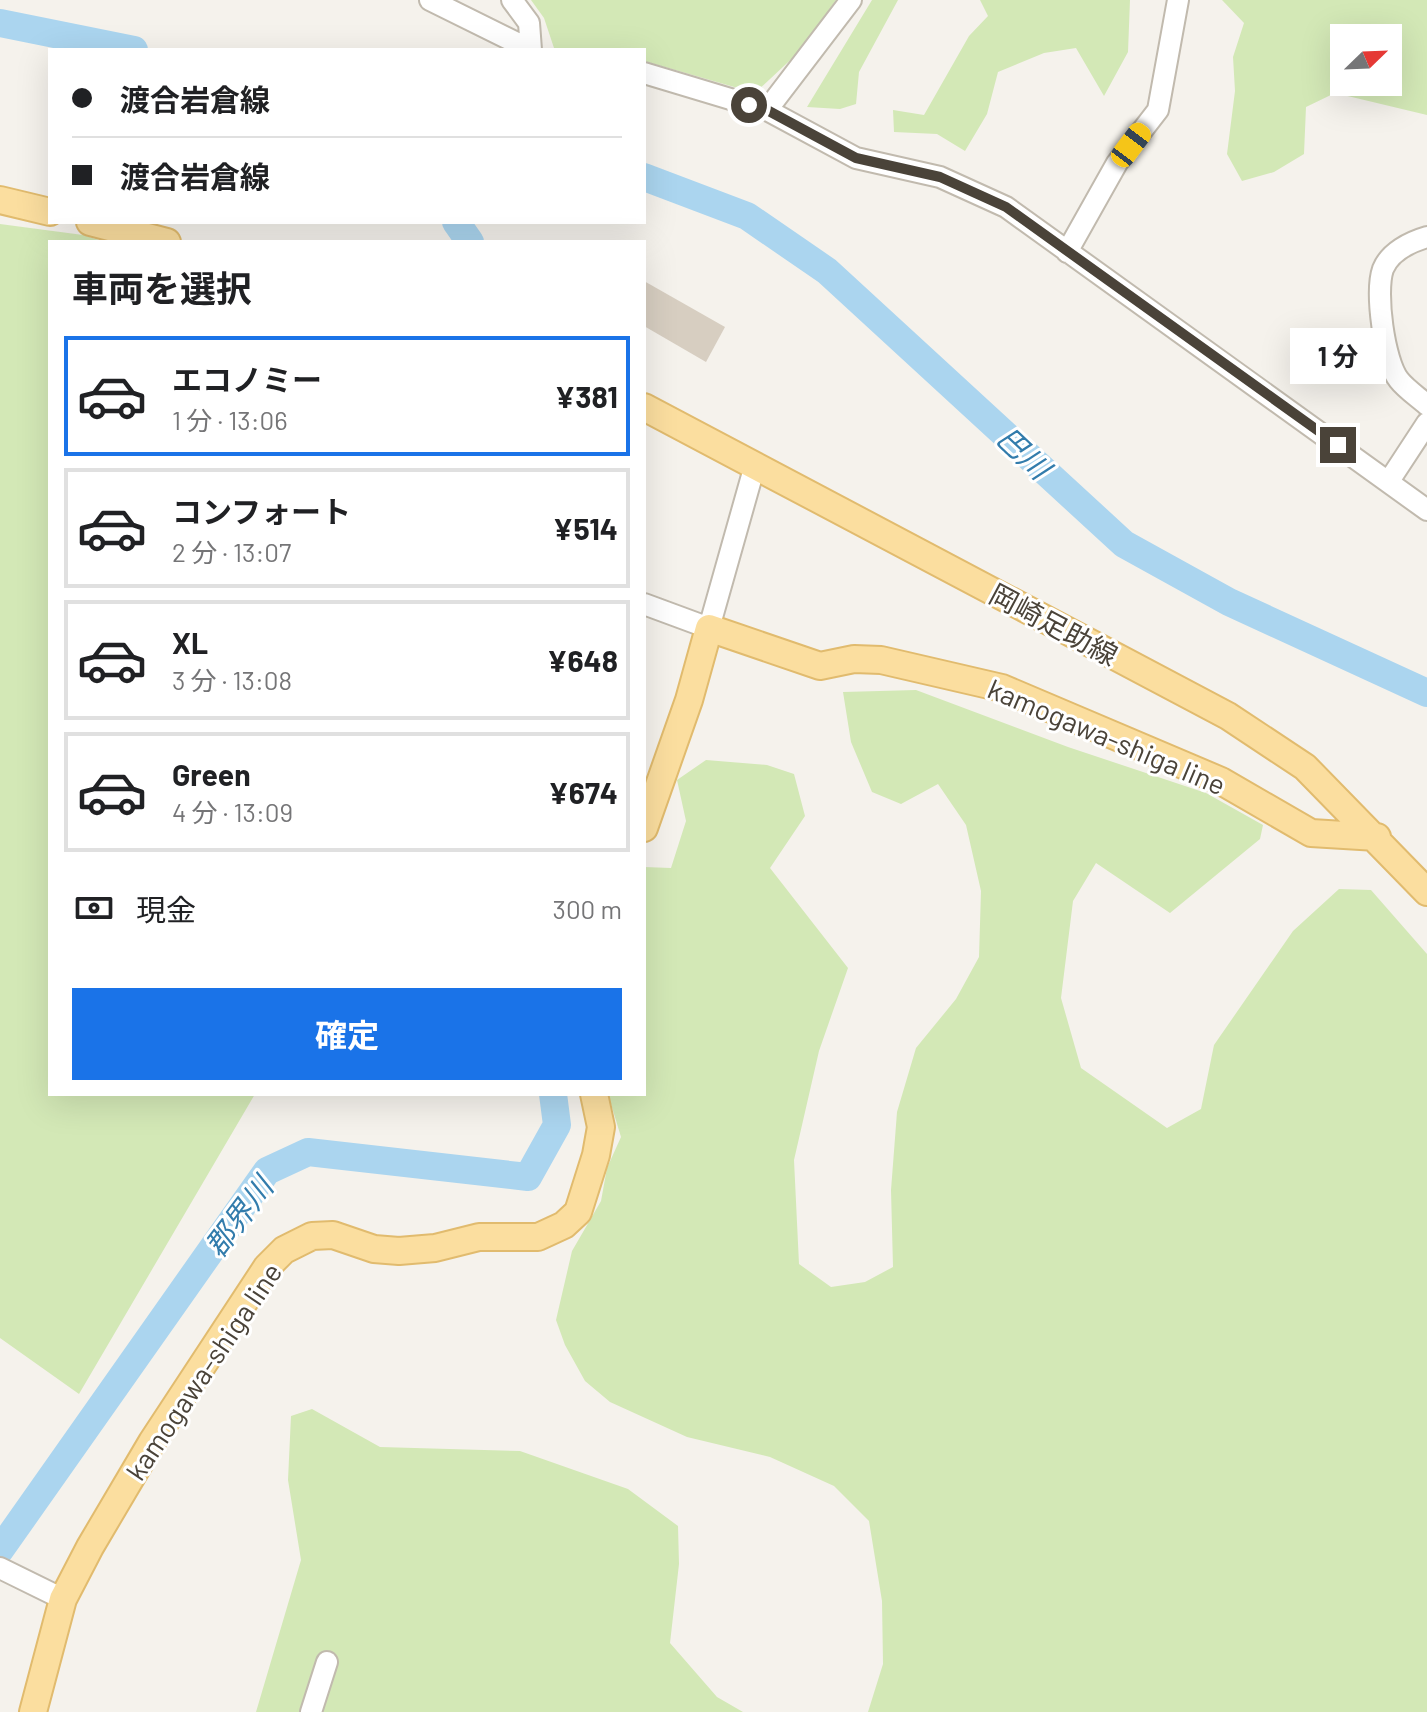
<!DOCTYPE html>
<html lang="ja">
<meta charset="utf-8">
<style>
:root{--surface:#fff;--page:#f6f6f6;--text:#202124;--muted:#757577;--line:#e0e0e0;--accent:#1a73e8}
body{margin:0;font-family:Barlow,"Noto Sans JP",sans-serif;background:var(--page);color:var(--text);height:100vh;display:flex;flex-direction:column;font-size:30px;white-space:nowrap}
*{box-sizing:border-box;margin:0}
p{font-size:26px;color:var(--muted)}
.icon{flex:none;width:44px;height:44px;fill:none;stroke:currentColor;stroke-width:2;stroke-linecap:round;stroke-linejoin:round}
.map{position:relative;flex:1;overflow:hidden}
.side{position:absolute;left:48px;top:240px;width:598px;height:856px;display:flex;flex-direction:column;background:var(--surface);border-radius:0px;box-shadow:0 8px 32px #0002}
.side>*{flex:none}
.top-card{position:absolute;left:48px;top:48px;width:598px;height:176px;border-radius:0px;box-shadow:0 8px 32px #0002;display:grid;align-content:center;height:176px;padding:0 24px;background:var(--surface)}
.needle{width:52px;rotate:67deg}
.buttons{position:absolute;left:1330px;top:24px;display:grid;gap:16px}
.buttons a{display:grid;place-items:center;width:72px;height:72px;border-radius:0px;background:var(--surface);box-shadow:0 8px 32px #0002;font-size:40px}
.end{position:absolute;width:36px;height:36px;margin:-18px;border:10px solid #4a4339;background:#fff;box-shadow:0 0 0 4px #fff}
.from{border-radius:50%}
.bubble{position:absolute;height:56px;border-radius:0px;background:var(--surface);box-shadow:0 8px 32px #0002;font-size:26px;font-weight:700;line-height:56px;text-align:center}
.car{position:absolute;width:24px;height:48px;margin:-24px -12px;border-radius:10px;box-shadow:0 0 6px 2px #0007;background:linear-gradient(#f5c518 24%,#345 0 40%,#f5c518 0 76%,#345 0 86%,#f5c518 0)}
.top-card b{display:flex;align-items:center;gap:28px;height:76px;font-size:30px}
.top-card b+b{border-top:2px solid var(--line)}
.top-card i{width:20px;height:20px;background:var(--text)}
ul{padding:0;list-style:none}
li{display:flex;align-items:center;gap:24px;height:120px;margin:0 16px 12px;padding:0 8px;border:4px solid var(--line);border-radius:0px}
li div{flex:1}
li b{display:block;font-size:30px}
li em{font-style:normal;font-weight:700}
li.selected{border-color:var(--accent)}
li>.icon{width:72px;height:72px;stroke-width:1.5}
h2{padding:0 24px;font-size:36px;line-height:96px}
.pay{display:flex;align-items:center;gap:20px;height:88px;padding:0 24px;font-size:30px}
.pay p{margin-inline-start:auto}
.button{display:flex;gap:16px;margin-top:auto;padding:16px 24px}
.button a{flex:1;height:92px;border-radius:0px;background:var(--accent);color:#fff;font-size:32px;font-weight:700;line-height:92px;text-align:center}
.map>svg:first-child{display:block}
.green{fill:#d3e8b6;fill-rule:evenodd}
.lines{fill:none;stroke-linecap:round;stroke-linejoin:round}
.river{stroke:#abd5ef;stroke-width:28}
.building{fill:#d7cec1}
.minor-casing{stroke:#c1baae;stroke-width:24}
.major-casing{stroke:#e1bb6e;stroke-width:30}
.minor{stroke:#fff;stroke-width:20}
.major{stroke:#fbde9f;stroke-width:26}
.route{stroke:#4a4339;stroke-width:10}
.labels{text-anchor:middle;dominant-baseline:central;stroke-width:6;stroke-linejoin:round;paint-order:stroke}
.street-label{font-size:28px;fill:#4a4339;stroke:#fff}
.water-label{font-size:30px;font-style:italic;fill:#327cac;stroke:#fff}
</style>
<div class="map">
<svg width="1427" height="1712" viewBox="0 0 1427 1712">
<rect width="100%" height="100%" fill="#f5f2ec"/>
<path class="green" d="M531,0H836L800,51L755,93L644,61V50H560L554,48L544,18Z
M872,0H898L859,72L856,104L840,109L807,107Z
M980,0H1130L1128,52L1104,96L1076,48L1044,53L998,72L987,114L965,151L937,134L894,132L893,110L924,115L969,36L988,16Z
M1222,0H1427V115L1335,93L1306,107L1304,154L1274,172L1242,181L1227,154L1235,91L1233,57L1244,23ZM1344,38H1388V82H1344Z
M0,224L83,235L105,242H50V1094H255L79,1394L0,1338Z
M916,690L1068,747L1206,793L1263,825L1260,839L1170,913L1096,863L1073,901L1061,998L1081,1068L1167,1128L1201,1109L1214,1045L1293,931L1339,889L1371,890L1427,954V1712H868L883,1664L882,1601L869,1521L834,1486L770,1457L687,1437L610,1402L585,1381L565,1345L556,1320L572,1251L601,1201L607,1168L621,1137L608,1094H644V867L671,868L686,821L677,780L706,760L767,765L794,774L805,816L770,868L848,968L819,1051L794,1160L799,1264L831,1287L865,1282L893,1267L891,1190L897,1112L916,1048L956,999L979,957L981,891L966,825L938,784L901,804L872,792L851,742L843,692Z
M312,1409L380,1447L520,1451L628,1489L678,1526L679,1564L670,1643L717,1697L743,1712H256L301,1560L288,1480L291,1416Z"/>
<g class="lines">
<path class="river" d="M0,23L134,50
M644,177L747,216L827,271L1124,544L1229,602L1427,693
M456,222L470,242
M0,1550L267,1171L308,1152L528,1177L557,1125L553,1094"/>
</g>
<path class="building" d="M644,281L725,327L706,362L644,326Z"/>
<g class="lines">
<defs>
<path id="minor" d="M430,0L531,50
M512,0L529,23L531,50
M644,73L767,110L856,158L940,177L1006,207L1427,510
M767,110L851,0
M1427,237C1410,242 1390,252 1383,269C1375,292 1384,361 1399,380C1406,389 1418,397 1427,405
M1067,252L1117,163L1158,110L1178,0
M1389,481L1427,423
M644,604L709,628L755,465
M0,1568L63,1599
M311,1712L327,1662"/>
<path id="major" d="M0,200L50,212
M90,222L167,242
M644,407L1228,716L1305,767L1427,892
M644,828L689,700L709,628L820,666L854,659L881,660L1002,688L1221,781L1311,833L1377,837
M33,1712L63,1599L90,1547L152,1442L267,1267L284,1250L312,1236L333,1235L374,1249L399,1251L435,1248L479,1237H538L564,1225L578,1212L596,1155L601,1127L594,1094"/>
</defs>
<use href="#minor" class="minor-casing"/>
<use href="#major" class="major-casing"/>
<use href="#minor" class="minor"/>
<use href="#major" class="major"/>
</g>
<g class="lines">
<path class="route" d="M749,105L767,110L856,158L940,177L1006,207L1338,445"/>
</g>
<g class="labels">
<g class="street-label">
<text transform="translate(1054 624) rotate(28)">岡崎足助線</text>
<text transform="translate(1107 736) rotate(23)">kamogawa-shiga line</text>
<text transform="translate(203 1371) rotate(-56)">kamogawa-shiga line</text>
</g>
<g class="water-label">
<text transform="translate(1024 452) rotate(43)">巴川</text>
<text transform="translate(238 1216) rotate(-53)">郡界川</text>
</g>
</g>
</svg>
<div class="buttons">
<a><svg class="needle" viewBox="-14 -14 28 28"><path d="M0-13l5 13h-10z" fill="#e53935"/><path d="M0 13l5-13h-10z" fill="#757577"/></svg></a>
</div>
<i class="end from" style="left:749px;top:105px"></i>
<i class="end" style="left:1338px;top:445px"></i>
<div class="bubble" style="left:1290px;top:328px;width:96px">1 分</div>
<i class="car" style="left:1131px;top:145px;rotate:37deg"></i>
<div class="top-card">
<b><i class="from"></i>渡合岩倉線</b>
<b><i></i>渡合岩倉線</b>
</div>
<section class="side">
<h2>車両を選択</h2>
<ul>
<li class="selected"><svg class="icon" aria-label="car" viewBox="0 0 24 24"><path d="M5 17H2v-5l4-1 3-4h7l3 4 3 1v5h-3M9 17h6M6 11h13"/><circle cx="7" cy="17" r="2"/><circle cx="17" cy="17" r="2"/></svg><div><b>エコノミー</b><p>1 分 · 13:06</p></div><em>¥381</em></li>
<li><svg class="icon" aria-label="car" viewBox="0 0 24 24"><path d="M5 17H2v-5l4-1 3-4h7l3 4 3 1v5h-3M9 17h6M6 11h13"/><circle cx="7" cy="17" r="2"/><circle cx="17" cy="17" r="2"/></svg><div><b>コンフォート</b><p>2 分 · 13:07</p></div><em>¥514</em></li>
<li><svg class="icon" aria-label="car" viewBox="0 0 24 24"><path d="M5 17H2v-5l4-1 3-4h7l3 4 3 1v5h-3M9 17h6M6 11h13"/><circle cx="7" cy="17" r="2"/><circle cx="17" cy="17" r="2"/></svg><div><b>XL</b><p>3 分 · 13:08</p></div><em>¥648</em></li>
<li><svg class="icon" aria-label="car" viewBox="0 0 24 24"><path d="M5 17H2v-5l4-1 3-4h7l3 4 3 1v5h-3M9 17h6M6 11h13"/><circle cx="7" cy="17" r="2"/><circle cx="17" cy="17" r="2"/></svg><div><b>Green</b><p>4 分 · 13:09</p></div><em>¥674</em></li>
</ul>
<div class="pay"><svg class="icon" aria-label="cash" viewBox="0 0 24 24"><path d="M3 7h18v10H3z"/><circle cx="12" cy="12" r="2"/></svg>現金<p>300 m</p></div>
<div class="button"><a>確定</a></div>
</section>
</div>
